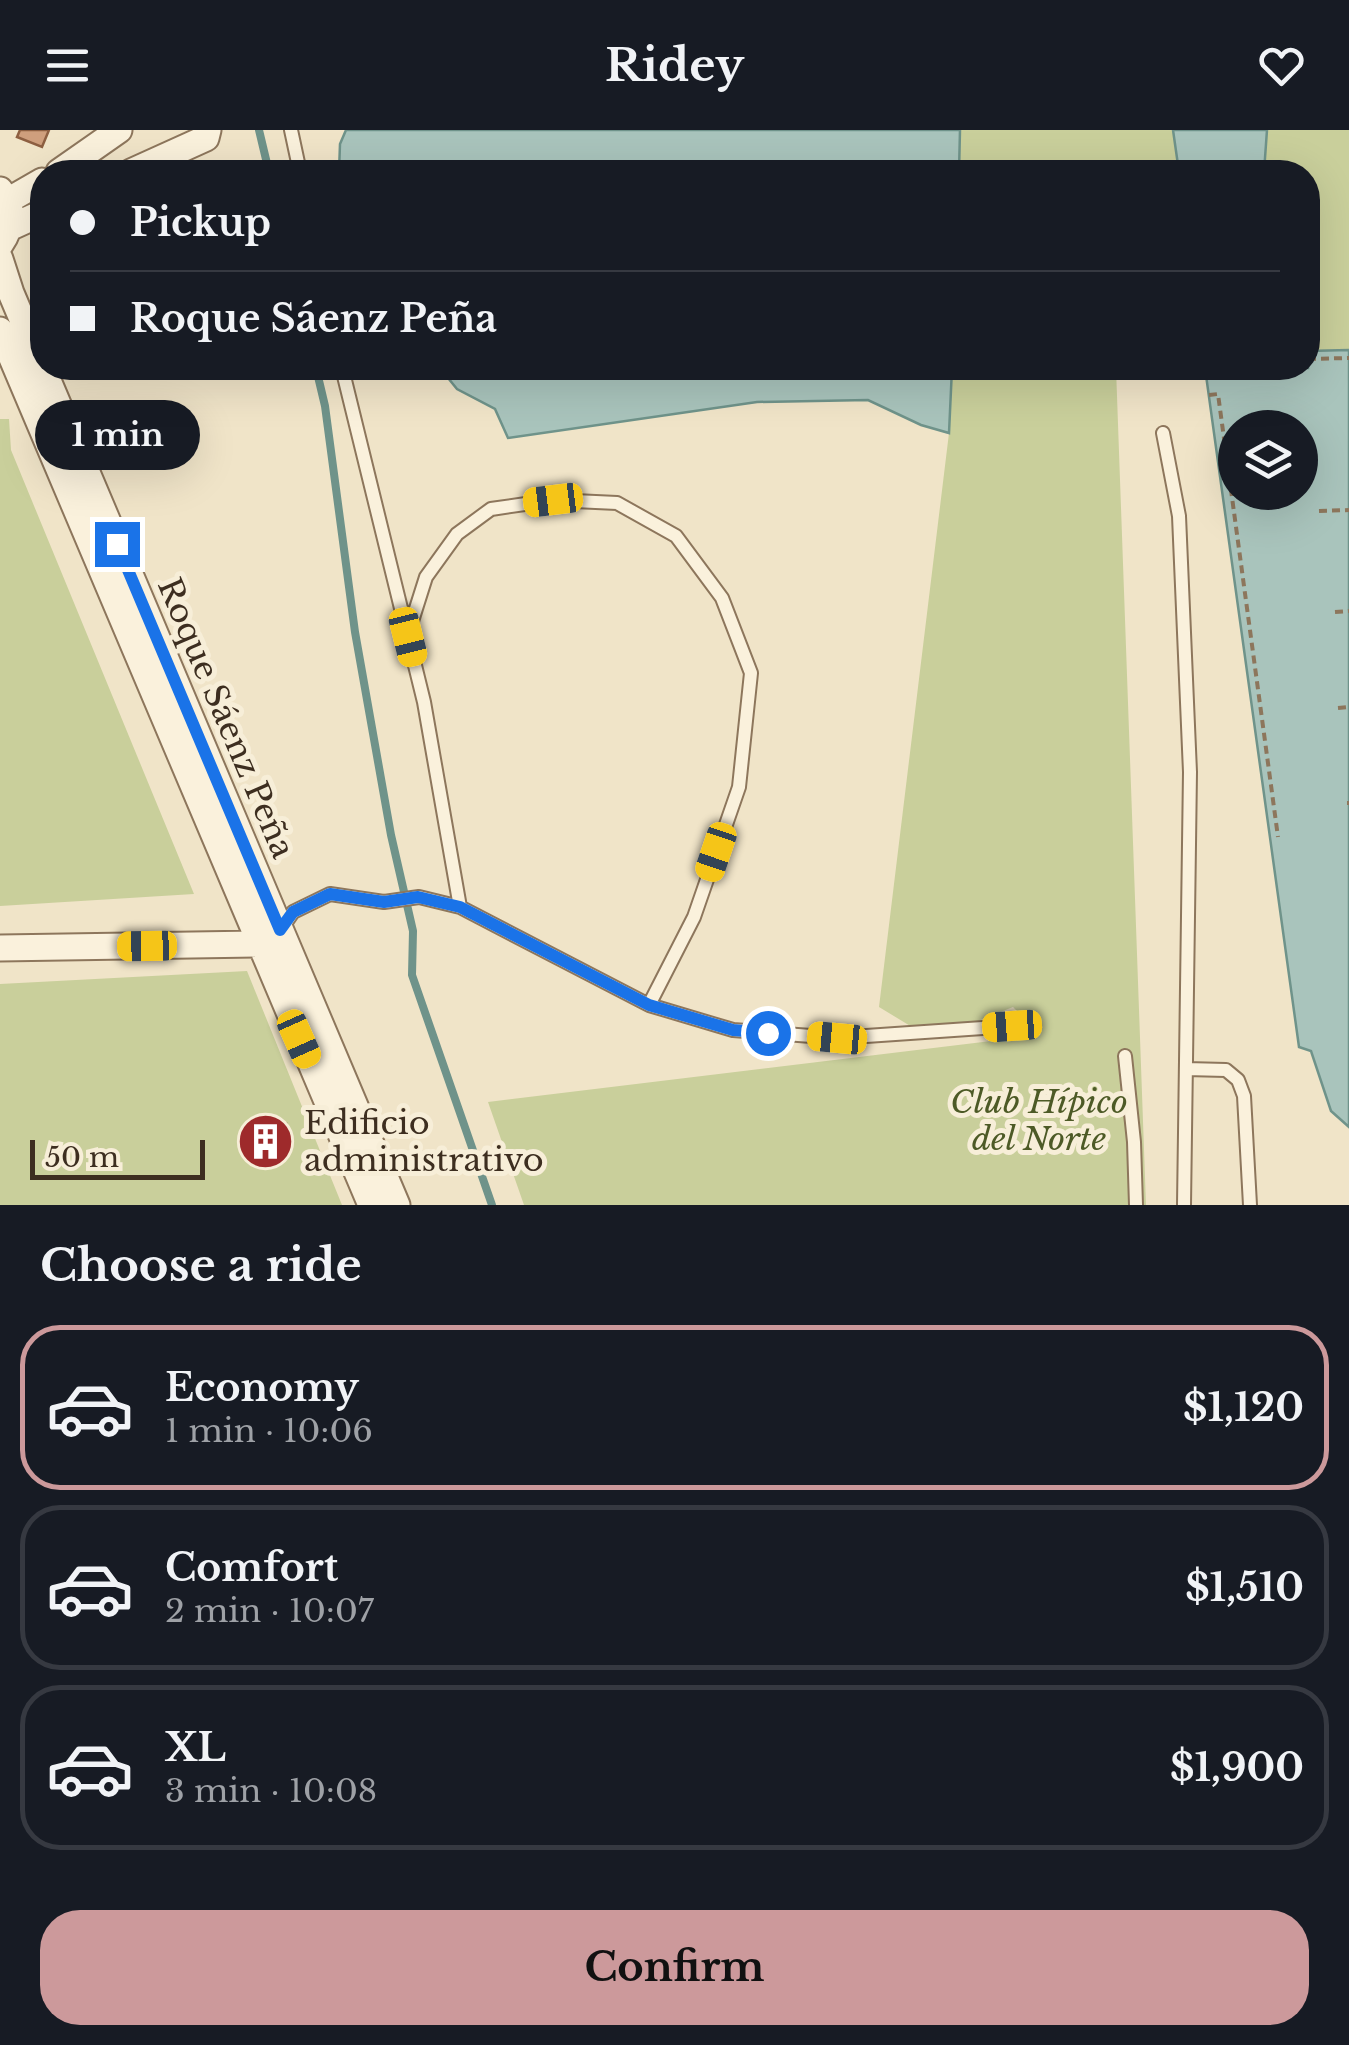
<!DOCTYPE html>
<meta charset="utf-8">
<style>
:root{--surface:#171b24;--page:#20242c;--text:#f1f3f6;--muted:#9ea1a6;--line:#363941;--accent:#cc999b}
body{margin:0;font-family:"Libre Baskerville",serif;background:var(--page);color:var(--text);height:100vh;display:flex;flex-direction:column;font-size:38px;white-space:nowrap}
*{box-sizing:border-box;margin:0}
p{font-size:32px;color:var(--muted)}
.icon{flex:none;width:55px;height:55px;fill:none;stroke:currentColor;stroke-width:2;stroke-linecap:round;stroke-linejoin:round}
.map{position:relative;height:1075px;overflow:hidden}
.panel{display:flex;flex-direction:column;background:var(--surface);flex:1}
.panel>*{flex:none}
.guide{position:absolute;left:30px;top:30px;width:1290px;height:220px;border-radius:40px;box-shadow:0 10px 40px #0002;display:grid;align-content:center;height:220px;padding:0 40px;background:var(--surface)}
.tools{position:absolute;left:1218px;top:280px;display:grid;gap:20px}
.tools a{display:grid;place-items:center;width:100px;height:100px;border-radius:50%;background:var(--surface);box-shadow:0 10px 40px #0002;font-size:50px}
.scale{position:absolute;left:30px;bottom:25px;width:175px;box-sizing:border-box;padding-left:10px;border:5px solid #3d2e20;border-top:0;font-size:28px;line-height:35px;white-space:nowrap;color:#3d2e20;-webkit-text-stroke:8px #f7eed8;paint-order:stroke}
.end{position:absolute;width:45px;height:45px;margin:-22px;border:12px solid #1a73e8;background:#fff;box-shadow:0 0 0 5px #fff}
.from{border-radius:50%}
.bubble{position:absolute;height:70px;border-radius:35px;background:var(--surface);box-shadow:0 10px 40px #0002;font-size:32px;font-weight:700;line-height:70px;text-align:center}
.car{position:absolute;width:30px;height:60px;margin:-30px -15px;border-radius:12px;box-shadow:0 0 8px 2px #0007;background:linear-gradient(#f5c518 24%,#345 0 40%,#f5c518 0 76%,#345 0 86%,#f5c518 0)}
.guide b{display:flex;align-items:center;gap:35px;height:95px;font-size:38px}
.guide b+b{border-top:2px solid var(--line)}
.guide i{width:25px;height:25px;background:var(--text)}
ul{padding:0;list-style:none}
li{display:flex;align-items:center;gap:30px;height:165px;margin:0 20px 15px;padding:0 20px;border:5px solid var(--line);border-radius:40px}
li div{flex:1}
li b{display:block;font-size:38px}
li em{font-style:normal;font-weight:700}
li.selected{border-color:var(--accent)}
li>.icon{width:90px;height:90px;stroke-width:1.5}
h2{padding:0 40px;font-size:45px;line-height:120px}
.button{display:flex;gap:20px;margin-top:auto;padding:20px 40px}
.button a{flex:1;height:115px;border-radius:40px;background:var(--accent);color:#111;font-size:40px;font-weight:700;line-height:115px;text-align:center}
header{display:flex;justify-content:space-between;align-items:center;height:130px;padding:0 40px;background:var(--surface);font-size:45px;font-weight:700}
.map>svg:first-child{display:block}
.green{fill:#c9cf9b}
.water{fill:#a9c4bc;stroke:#6f938a;stroke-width:2.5;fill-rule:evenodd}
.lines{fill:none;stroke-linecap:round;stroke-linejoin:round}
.stream{stroke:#6f938a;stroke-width:8}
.building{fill:#cf9f7d;stroke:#8d5f41;stroke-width:2.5}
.service-casing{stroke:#8d765c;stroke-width:16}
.minor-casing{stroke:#8d765c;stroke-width:29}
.path{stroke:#8d765c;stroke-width:4;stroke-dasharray:8 5;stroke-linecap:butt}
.service{stroke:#faf1dc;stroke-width:12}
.minor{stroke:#faf1dc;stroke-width:25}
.route{stroke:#1a73e8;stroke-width:12}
.labels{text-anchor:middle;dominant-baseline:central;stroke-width:10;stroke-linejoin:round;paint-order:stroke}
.street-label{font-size:32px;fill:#3d2e20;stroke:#f7eed8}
.park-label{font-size:32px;font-style:italic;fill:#4d5a26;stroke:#f7eed8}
.poi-label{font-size:32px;fill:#3d2e20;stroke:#f7eed8;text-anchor:start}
</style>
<header><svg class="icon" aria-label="menu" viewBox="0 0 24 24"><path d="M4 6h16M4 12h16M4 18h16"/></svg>Ridey<svg class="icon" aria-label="heart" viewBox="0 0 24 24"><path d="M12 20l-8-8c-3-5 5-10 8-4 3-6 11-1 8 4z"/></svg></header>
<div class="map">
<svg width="1349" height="1075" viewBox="0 0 1349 1075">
<rect width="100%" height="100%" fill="#f0e4c8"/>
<path class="green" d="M960,0H1173L1179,42H959Z
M1267,0H1349V220L1308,221V42H1264Z
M952,238H1116L1146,1075H524L488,972L1041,905L1013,877L978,891L912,897L879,877L949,303Z
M0,289H9L11,320L194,764L0,776Z
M247,841L342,1075H0V854Z"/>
<path class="water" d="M346,0H960L959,42H339L340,14Z
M1173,0H1267L1264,42H1179Z
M1349,220V997L1331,981L1311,921L1299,917L1205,238H1308V221ZM1235,298H1300V362H1235Z
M440,238H952L949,303L921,295L868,270L757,272L508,308L495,279L457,259Z"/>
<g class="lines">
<path class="stream" d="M259,0L269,42
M316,238L325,276L355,502L391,705L413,801L412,845L492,1075"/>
</g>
<path class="building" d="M20,0H49L42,17L17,7Z
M286,994L285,1024L246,1025L244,998Z"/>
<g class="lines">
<defs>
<path id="service" d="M291,0L300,42
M342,238L424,572L460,777
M1163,303L1179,386L1190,642L1184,1075
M407,507L426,447L457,404L491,379L553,370L617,373L676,406L722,468L751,543L739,657L694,787L649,875
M282,798L293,782L330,764L384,772L419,767L460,777L649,875L733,900L837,908L1012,896
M1125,926L1134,1012L1136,1075
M1186,939L1226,940L1238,950L1244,966L1250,1075"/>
<path id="minor" d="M59,42L119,0
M131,42L206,8L208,0
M0,60C15,78 13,96 0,115
M9,70L42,51
M9,98L42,83
M0,129L11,163L397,1075
M0,200L371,1075
M0,818L258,814L268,808"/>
</defs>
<use href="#service" class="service-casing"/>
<use href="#minor" class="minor-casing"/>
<path class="path" d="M1308,229L1349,228
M1209,265L1218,264L1278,707
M1319,381L1349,380
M1335,482L1349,481
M1338,578L1349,577
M1347,673H1349"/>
<use href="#service" class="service"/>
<use href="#minor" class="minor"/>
</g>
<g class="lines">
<path class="route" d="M117,414L280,800L293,782L330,764L384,772L418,767L460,777L649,875L733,900L768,903"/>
</g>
<defs>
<symbol id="building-disc" viewBox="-11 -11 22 22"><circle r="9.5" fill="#9e2a2b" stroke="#f7eed8"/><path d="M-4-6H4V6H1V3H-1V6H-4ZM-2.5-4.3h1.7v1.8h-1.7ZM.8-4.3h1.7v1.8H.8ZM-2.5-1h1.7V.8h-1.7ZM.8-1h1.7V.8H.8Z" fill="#fff"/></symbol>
</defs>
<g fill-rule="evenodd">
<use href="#building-disc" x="234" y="980" width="63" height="63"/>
</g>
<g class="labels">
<g class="street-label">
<text transform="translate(226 588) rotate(67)">Roque Sáenz Peña</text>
</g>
<g class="park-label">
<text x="1039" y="972">Club Hípico<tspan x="1039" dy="37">del Norte</tspan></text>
</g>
<g class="poi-label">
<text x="304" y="993">Edificio<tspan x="304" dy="37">administrativo</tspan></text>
</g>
</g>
</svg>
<div class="tools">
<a><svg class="icon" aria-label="layers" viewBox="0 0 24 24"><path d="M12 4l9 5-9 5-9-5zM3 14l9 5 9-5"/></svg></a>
</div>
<div class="scale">50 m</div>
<i class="end from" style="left:768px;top:903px"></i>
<i class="end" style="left:117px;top:414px"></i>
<div class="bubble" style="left:35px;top:270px;width:165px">1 min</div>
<i class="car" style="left:553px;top:370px;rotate:263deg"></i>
<i class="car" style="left:408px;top:507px;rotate:166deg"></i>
<i class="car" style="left:716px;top:722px;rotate:199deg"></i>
<i class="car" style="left:147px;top:816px;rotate:269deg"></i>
<i class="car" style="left:1012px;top:896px;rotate:266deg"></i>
<i class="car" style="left:837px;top:908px;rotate:275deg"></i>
<i class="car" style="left:299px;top:909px;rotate:156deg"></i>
<div class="guide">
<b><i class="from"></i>Pickup</b>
<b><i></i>Roque Sáenz Peña</b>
</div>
</div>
<section class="panel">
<h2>Choose a ride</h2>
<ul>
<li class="selected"><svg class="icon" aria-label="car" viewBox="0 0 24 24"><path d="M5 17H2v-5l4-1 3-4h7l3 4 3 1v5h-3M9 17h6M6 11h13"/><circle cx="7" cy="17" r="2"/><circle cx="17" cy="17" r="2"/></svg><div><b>Economy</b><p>1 min · 10:06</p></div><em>$1,120</em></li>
<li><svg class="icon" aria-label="car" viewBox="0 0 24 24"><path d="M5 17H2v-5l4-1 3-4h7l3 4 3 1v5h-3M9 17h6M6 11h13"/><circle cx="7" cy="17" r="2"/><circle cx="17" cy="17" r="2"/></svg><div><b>Comfort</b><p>2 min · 10:07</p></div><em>$1,510</em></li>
<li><svg class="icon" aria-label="car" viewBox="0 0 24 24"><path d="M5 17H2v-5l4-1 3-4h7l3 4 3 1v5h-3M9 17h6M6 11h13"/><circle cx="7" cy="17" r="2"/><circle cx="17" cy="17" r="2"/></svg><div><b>XL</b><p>3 min · 10:08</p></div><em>$1,900</em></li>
</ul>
<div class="button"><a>Confirm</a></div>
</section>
